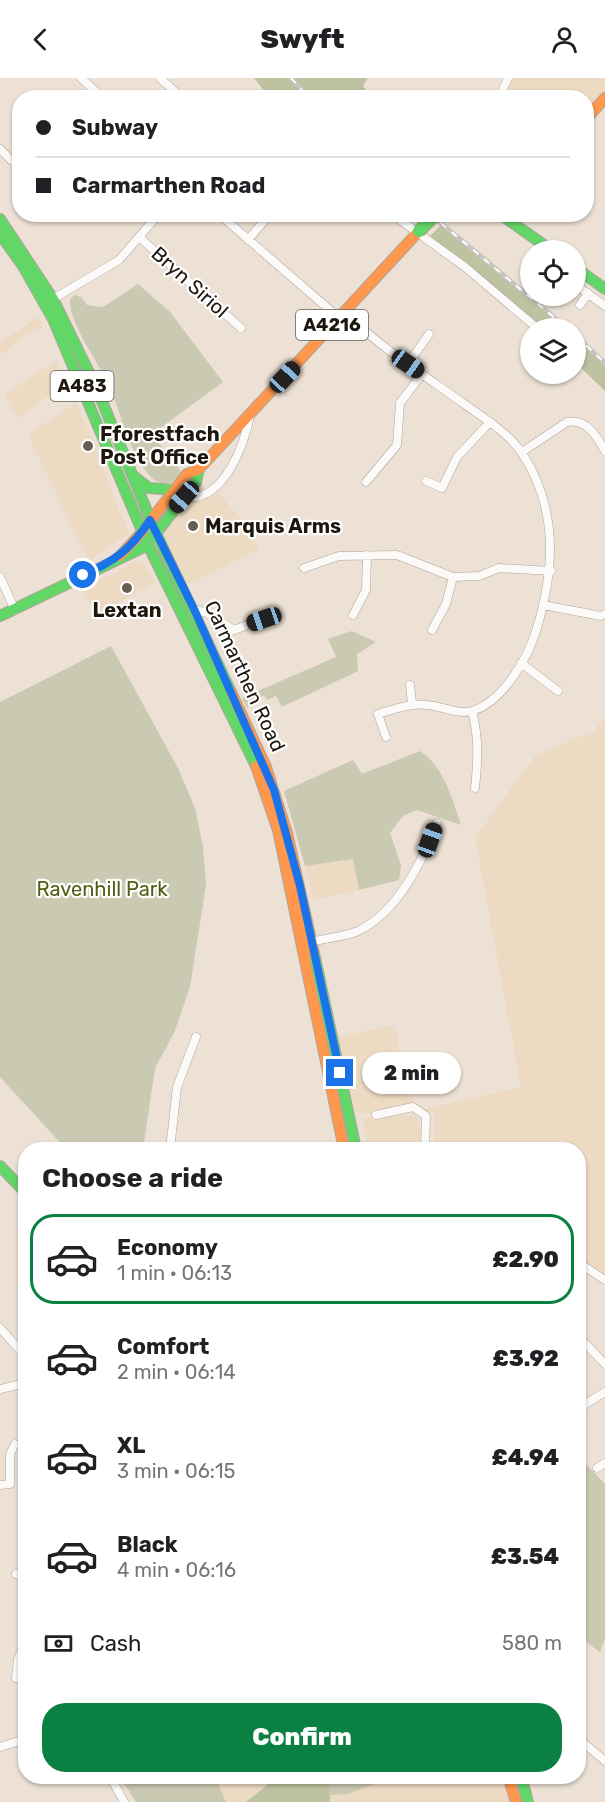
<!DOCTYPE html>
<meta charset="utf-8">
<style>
:root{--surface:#fff;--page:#f6f6f6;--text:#202124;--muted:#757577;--line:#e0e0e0;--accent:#0b8043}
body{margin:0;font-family:Rubik,sans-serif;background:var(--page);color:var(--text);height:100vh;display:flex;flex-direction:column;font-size:22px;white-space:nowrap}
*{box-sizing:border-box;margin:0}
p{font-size:20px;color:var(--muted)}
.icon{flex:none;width:33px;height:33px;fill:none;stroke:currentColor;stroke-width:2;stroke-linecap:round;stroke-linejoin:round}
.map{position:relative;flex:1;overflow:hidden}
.sheet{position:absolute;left:18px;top:1064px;width:568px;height:642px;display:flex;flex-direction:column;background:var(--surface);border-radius:24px;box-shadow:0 2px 4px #0004}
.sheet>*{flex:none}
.banner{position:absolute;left:12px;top:12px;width:582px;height:132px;border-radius:24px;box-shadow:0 2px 4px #0004;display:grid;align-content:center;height:132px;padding:0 24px;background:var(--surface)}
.tools{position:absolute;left:520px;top:162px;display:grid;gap:12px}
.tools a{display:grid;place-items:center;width:66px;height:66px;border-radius:50%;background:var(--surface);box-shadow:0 2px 4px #0004;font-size:30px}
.end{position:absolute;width:27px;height:27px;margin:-14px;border:8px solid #1a73e8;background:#fff;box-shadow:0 0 0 3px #fff}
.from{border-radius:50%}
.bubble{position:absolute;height:42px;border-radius:21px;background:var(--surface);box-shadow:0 2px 4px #0004;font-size:20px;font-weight:800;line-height:42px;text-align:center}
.car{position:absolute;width:18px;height:36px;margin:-18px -9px;border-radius:8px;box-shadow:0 0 4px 2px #0007;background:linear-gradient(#222 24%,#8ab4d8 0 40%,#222 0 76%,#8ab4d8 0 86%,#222 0)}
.banner b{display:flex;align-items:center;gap:21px;height:57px;font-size:22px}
.banner b+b{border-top:2px solid var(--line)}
.banner i{width:15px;height:15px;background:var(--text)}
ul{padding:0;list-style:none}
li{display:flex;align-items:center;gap:18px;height:90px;margin:0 12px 9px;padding:0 12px;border:3px solid transparent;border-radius:24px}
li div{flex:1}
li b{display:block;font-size:22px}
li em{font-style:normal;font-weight:800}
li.on{border-color:var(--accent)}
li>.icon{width:54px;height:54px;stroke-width:1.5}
h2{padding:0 24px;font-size:27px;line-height:72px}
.pay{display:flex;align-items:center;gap:15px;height:66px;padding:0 24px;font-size:22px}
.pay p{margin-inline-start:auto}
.cta{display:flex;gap:12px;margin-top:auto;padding:12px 24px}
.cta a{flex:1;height:69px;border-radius:24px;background:var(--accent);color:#fff;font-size:24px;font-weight:800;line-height:69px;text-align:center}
header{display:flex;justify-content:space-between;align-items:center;height:78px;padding:0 24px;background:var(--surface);font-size:27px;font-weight:800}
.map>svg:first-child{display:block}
.built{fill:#eddac3}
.green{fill:#cacab2}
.forest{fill:#bfc2a0}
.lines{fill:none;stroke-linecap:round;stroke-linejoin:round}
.street-casing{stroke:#ada59b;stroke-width:9}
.fast-casing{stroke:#ada59b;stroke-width:12}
.slow-casing{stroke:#ada59b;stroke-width:12}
.street{stroke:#fcfaf9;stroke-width:8}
.fast{stroke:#63d668;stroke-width:10}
.slow{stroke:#ff974d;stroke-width:10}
.rail-casing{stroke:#c7c5c1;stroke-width:4.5}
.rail{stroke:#fff;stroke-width:2;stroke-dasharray:7;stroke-linecap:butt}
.fast-bridge-casing{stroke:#ada59b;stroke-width:14;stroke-linecap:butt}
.fast-bridge{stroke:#63d668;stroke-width:12}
.route{stroke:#1a73e8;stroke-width:8}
.poi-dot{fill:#665e53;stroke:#fff;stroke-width:2}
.labels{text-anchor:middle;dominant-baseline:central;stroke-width:4.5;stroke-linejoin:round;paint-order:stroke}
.shield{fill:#fff;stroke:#625d56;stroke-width:1.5}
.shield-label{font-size:18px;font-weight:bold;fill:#1e170e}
.street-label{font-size:20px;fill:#1e170e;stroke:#fff}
.poi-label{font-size:20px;font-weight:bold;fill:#1e170e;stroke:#fff;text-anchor:start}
.park-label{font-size:20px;fill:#505f12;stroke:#fff}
</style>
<header><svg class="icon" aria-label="back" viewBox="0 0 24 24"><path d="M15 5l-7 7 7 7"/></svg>Swyft<svg class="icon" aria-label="person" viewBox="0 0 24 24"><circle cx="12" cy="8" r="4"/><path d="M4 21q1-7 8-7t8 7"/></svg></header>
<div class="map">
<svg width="605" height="1724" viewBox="0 0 605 1724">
<rect width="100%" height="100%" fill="#ece1d4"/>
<path class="built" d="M513,0H605V14L587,38L586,20H503Z
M39,239L43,249L23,259L0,277V264Z
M57,282L67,305L17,340L4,317Z
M76,325L91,359L97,367L94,369L129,455L89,483L28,357Z
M219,416L243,443L259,471L186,507L164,455L175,437L189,425Z
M133,483L145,487L155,505L96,537L79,506L114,497Z
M605,639V1198L579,1180V1071H434L435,1034L355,1035L338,959L395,947L406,1009L421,1032L521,1009L475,759L536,677L594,653Z
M353,781L359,812L313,822L305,788Z
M415,1037L423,1056L422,1071H367L363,1040Z
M215,1698H279L246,1724H226Z
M396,1698H502L510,1724H330V1717L348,1716Z"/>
<path class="green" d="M138,206L170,234L223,304L152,356L180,392L181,396L171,405C163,406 156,405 150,398C129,375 122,338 110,310C100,285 69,248 70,221L75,217L81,219L87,227L103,229Z
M352,553L376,564L357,576L358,593L282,629L276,618L267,622L264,617L247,630L242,620L336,579L328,561Z
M111,568L178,690L195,730L203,769L206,807L190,909L174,955L155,990L143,1071H66L0,999V624Z
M420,673C444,688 452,721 461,747L417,732L403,738L390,755L401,787L399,802L359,812L353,781L305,788L284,713L353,682L362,696Z
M579,1379L605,1406V1561L600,1574L579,1559Z
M119,1698H215L226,1724H136Z
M279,1698H396L348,1716L330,1717V1724H246Z"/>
<path class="forest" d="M254,0H368L363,8L371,19H269Z
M443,145L488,181L565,250H540L465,186L427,161Z
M576,260L605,288V313L576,285Z
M279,1698H328L330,1724H246Z"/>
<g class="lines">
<defs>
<path id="street" d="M81,0L103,20
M160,0L182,20
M499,20L508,0
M0,71L11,82
M219,136L339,240
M392,136L465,189L537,250
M139,159L241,250
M248,162L270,136
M580,210L605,228
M53,221L119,182L159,136
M580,227L588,215
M344,234C380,269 422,296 463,325C482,339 509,355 522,375C558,430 555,490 537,550C528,580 503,624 472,633C457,637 442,628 427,627C410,625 394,631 378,636L386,659
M408,286L429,256
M522,374L567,344C586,340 597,358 605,373
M426,403L442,410L457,379L490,344
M366,404L397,367L400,325L422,296
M184,419C223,426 245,366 250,337
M304,490L339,478L397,477L453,499L479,498L499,490L551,493
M0,499L15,532
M543,527L601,538L605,536
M194,531L207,535L234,552L264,541
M353,537L366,512L367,477
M432,552L446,526L453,499
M521,585L558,613
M410,607L412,626
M472,633C479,660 478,682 475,710
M312,864C326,860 344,859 358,853C398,834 422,784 437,745
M376,1037L413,1029L426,1038L425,1071
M170,1071L177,1009L196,959
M579,1185L605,1202
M0,1250L26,1279
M579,1259L605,1286
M0,1311L26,1305
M579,1330L605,1314
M597,1390L605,1385
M0,1407L10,1406V1376L15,1366
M16,1496L26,1500
M16,1600L18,1581L26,1562
M579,1661L605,1683
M0,1669L26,1661
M110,1698L124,1724"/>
<path id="fast" d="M500,136L551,172
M0,141L53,221L97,311L156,455L231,614
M0,156L23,188L53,241L148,467L256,688
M576,190L605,211
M132,397L149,410L174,412
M153,459L196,404L199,391
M0,538L148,467
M314,875L356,1071
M0,1088L26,1115
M521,1698L528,1724"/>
<path id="slow" d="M586,41L605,20
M147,447L187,396L199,391L419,153
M120,478L142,454
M231,614L266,689L287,755L314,875
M256,688L278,752L344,1071
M508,1698L516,1724"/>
</defs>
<use href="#street" class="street-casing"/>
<use href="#fast" class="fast-casing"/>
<use href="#slow" class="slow-casing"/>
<use href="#street" class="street"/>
<use href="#fast" class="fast"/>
<use href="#slow" class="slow"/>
<defs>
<path id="rail" d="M291,0L309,20
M430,136L567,250
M576,258L605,285"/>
</defs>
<use href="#rail" class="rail-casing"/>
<use href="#rail" class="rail"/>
<defs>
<path id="fast-bridge" d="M419,153L436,136"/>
</defs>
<use href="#fast-bridge" class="fast-bridge-casing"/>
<use href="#fast-bridge" class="fast-bridge"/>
</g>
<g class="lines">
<path class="route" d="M83,497C115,483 131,471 150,442L194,531L274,712L300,808L340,995"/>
</g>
<g class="poi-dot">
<circle cx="88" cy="368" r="6"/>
<circle cx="193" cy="448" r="6"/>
<circle cx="127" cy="510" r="6"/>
</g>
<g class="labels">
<g class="shield">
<rect x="296" y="232" width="72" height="30" rx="4.5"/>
<rect x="50.5" y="293" width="63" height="30" rx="4.5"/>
</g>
<g class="shield-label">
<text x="332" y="247">A4216</text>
<text x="82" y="308">A483</text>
</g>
<g class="street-label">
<text transform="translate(190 204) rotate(42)">Bryn Siriol</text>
<text transform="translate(245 598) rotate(65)">Carmarthen Road</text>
</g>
<g class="poi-label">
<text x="100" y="356">Fforestfach<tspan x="100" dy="23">Post Office</tspan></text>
<text x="205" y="448">Marquis Arms</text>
<text x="127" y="532" text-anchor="middle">Lextan</text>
</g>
<g class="park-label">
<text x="102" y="811">Ravenhill Park</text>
</g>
</g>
</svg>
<div class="tools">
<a><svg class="icon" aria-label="locate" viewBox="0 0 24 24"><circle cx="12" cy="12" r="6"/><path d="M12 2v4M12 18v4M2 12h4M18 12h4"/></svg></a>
<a><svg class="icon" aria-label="layers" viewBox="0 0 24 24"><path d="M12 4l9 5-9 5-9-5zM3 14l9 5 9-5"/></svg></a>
</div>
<i class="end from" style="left:83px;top:497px"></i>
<i class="end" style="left:340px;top:995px"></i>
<div class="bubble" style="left:362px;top:974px;width:99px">2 min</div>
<i class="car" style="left:408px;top:286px;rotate:125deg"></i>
<i class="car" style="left:285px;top:299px;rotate:43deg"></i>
<i class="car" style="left:184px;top:419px;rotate:221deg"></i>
<i class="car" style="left:264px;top:541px;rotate:251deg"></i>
<i class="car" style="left:430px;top:762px;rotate:20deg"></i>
<div class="banner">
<b><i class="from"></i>Subway</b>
<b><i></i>Carmarthen Road</b>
</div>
<section class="sheet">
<h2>Choose a ride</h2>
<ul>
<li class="on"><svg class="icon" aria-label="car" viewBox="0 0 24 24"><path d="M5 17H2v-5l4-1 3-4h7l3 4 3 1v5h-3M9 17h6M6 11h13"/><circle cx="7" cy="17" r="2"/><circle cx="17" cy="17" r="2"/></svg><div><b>Economy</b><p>1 min · 06:13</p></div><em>£2.90</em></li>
<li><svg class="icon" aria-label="car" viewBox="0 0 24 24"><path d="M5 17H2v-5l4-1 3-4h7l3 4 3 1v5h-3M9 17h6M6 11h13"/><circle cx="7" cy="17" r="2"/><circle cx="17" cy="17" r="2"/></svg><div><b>Comfort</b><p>2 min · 06:14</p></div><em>£3.92</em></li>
<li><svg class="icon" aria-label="car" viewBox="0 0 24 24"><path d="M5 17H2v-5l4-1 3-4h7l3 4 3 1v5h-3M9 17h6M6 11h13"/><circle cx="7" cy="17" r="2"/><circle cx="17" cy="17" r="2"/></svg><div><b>XL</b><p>3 min · 06:15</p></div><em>£4.94</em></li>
<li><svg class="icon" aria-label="car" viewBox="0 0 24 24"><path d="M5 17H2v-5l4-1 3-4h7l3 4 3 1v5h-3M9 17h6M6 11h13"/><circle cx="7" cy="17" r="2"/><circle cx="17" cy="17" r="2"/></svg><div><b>Black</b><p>4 min · 06:16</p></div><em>£3.54</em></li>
</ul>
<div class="pay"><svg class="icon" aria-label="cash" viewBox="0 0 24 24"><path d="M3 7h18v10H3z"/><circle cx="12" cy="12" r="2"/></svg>Cash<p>580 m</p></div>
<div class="cta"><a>Confirm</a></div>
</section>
</div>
